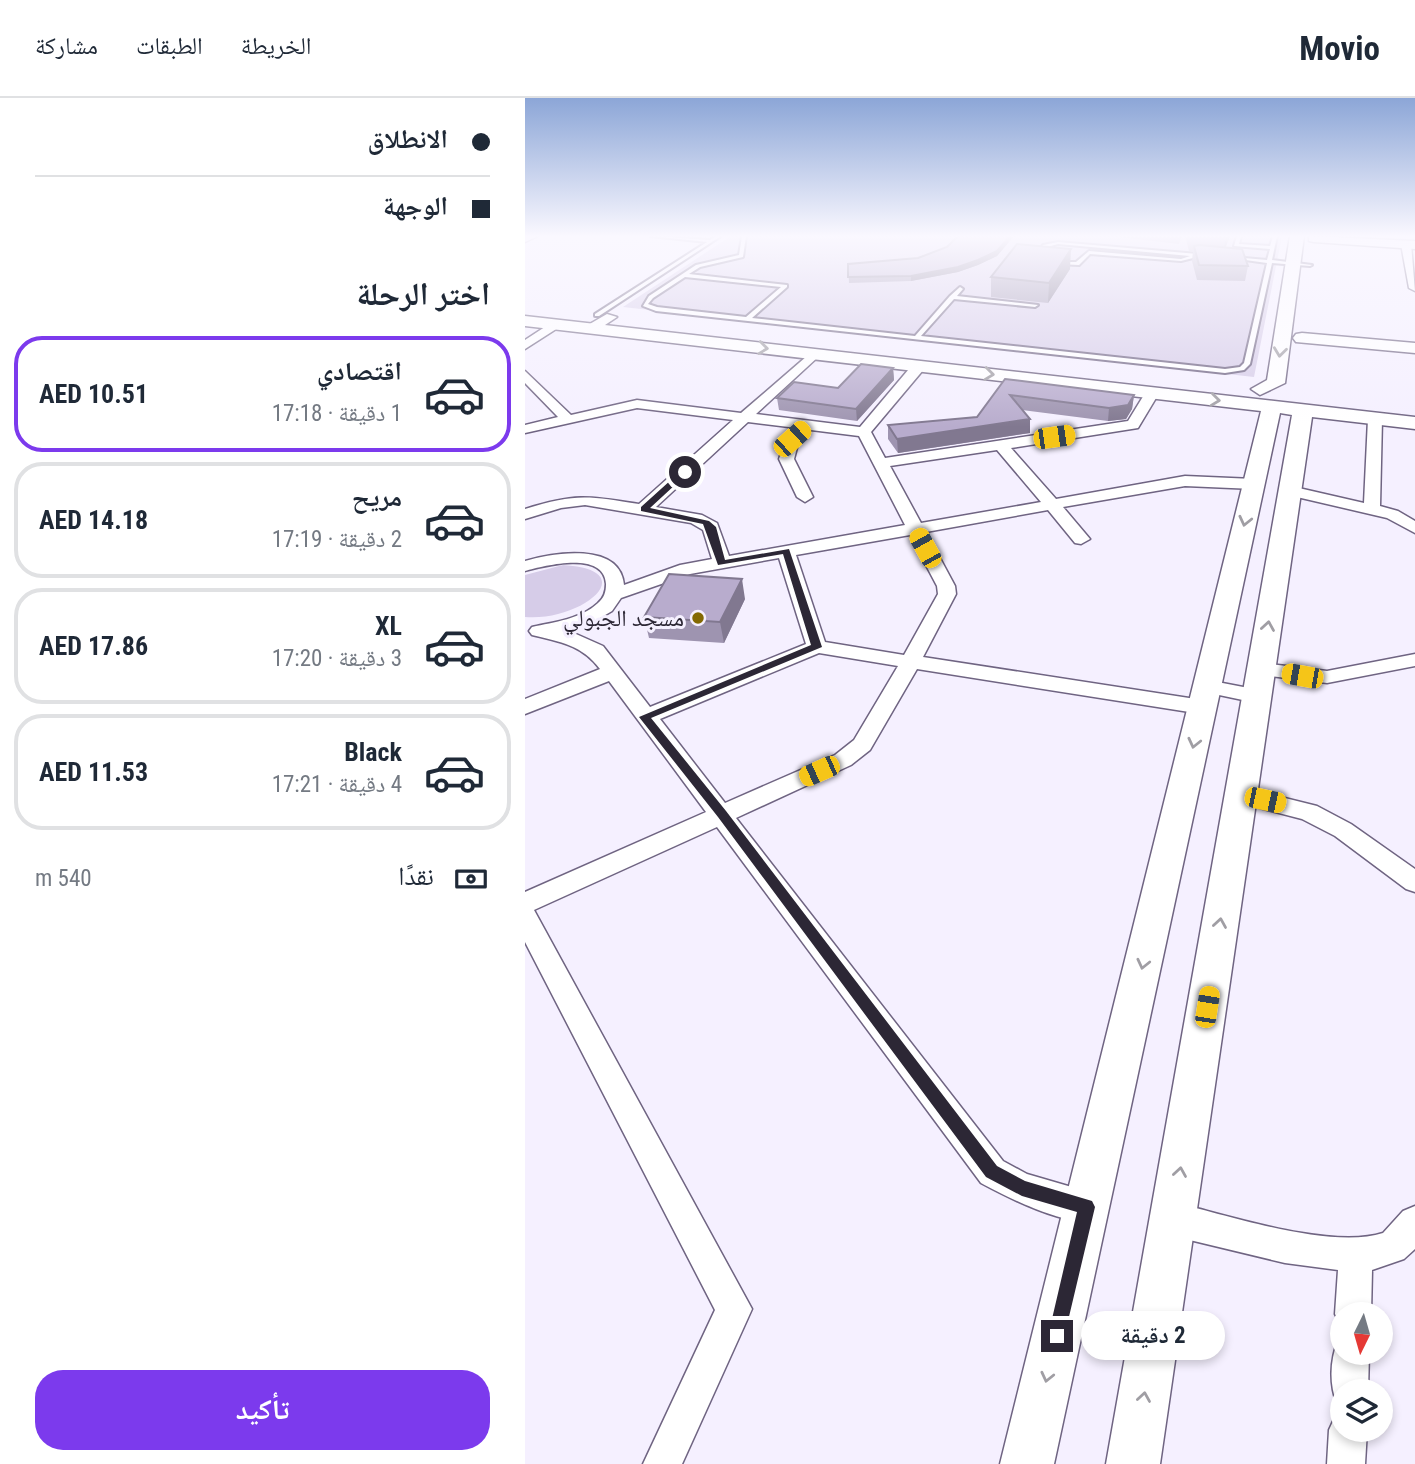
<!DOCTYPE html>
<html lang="ar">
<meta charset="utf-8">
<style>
:root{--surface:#fff;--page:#f2f2f3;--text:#1f2937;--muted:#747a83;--line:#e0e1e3;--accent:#7c3aed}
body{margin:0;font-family:"Roboto Condensed","Noto Naskh Arabic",sans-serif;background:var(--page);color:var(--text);direction:rtl;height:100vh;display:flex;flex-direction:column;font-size:26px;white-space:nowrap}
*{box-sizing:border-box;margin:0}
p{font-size:23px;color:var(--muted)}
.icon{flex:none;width:38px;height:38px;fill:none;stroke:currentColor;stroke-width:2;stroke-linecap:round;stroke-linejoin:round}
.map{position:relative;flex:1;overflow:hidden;direction:ltr}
.panel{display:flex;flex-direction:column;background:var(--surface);width:525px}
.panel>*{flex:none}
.guide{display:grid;align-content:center;height:154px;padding:0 35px;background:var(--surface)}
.needle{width:46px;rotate:185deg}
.fabs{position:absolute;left:805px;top:1204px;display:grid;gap:14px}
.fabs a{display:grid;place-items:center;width:63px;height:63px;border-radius:50%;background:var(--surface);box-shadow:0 4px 10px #0003;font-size:35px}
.end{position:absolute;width:32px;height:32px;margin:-16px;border:9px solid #2c2735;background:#fff;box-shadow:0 0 0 4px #fff}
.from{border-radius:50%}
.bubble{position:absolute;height:49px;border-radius:24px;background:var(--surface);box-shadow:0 4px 10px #0003;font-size:23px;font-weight:700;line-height:49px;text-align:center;direction:rtl}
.car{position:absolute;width:21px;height:42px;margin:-21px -10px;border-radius:9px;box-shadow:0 0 5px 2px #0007;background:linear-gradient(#f5c518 24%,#345 0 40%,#f5c518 0 76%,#345 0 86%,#f5c518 0)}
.guide b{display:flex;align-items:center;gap:24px;height:66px;font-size:26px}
.guide b+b{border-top:2px solid var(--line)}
.guide i{width:18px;height:18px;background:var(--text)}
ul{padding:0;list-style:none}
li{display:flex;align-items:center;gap:21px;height:116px;margin:0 14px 10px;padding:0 21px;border:4px solid var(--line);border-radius:28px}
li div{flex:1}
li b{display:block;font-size:26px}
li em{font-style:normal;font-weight:700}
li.active{border-color:var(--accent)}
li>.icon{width:63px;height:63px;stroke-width:1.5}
h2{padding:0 35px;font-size:32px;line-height:84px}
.pay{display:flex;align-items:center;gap:18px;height:77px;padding:0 35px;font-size:26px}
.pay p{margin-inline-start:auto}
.cta{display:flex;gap:14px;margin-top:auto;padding:14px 35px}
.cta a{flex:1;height:80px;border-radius:28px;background:var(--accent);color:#fff;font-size:28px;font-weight:700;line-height:80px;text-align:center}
header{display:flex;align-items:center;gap:42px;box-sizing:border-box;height:98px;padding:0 35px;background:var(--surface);border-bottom:2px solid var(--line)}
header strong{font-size:33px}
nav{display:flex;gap:38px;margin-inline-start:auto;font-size:24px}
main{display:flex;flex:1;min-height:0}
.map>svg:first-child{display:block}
.green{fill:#d6cce8}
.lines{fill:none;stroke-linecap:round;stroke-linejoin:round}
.lane-casing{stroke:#6f6482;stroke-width:4}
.street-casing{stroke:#6f6482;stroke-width:3}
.secondary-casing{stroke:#6f6482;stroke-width:3}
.lane{fill:#fff;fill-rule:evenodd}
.street{fill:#fff;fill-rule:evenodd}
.secondary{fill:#fff;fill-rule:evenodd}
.wall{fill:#9e94b0}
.shaded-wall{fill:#817890}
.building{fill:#b8accd;stroke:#817890;stroke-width:2}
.oneway{stroke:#a09ea4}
.route{fill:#2c2735}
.poi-dot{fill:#836903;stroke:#f5f0ff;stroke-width:2.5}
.labels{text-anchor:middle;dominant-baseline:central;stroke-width:6;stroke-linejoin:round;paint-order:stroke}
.poi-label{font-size:23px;fill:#2c2735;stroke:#f5f0ff;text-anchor:end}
</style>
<header>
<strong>Movio</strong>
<nav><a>الخريطة</a><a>الطبقات</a><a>مشاركة</a></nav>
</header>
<main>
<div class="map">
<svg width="890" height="1366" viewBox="0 0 890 1366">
<rect width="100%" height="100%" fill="#f5f0ff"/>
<path class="green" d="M206,138H757L729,279L98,209Z
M38,467C120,472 56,524 0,519V477Z"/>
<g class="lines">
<defs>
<path id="lane" d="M126,138L185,142L191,138H196L74,218H70V216L182,144Z
M217,138H221L218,159L175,169L164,176L262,187V189L227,220L390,238L425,198L435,189L438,191L432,198L513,207L510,209L429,201L396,238L700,271L715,269L719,265L742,165L706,160L708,159L742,162L745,151L709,148L712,138H716L714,146L745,148L748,138H752L747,162L787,167L785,168L747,165L725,266L719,272L700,275L131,213L118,208L124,198L171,167L214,157ZM160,179L256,189L221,219L132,209L123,206L128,200Z
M533,144L673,156L683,158L672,159L656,163L565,156L554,167L533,166L531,164H551L564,153L656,161L665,158L533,146L522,149L513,160L509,159L518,147Z"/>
<path id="street" d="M881,143L886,146L890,193L884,190L876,146Z
M82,216L92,219L71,233H63V227Z
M29,223L39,226L0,251V242Z
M289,252L293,253V259L231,316L335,329L389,265H399V271L346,334L360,360L603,323L622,292L627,291L634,295L613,330L486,350L531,401L660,378L729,381L737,386L729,391L660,388L538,409L565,441L556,446L550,445L523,412L401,434L430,488L431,496L398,559L677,602L688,609L684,614L677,616L392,571L345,652L326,667L211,720L478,1063L502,1076L574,1097L578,1109L574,1121C546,1132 482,1099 456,1085L192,729L9,812L227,1211L157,1366H118L190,1212L0,844V794L181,714L84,583L0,616V601L75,571C57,547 36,544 7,537L4,533L7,529C29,524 56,521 73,505C79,500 81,494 81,486C79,452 19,468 0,473V463C27,455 95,443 99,487L155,467L187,461L178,432L166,425L60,407L36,410L0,421V411C50,395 64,398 114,406L208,322L112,310L0,335V327L33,319L0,285V273L46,317L112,302L216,315ZM223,324L272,330L259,346L254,361L272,399L280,404L288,399L269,361L273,346L286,332L334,338L380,427L204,458L192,425L177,417L131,409ZM472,352L516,404L396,425L365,368ZM385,437L412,488L413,496L379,557L300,544L271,457ZM254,460L281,546L125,609L78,548L42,532L65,526L87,513L96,500L165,476ZM294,555L373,568L329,642L310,657L200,705L135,621Z
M850,317L857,321L855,408L873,413L890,423V435L862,420L759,396L757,393L765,388L839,405L843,321Z
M890,556V568L802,585L736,577L726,571L736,565L802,573Z
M682,582L739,593L742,598L732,605L675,593L672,588Z
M716,689L792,708L826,726L890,771V794L881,791L810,738L777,721L708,703L704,697L708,691Z
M648,1104C702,1117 806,1152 858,1135L878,1113L890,1108V1151L879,1161L847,1172L846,1216H817V1229L810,1216L813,1172L760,1165L648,1138L636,1133L631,1121L636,1109Z
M817,1240V1255H844L843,1293H817V1308L812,1306C804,1286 805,1262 813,1242Z
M817,1315V1332H842L840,1366H802L804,1332L810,1319Z"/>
<path id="secondary" d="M0,138H13L0,144Z
M765,138H779L760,285L735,297L726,291L742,282Z
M784,138L890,143V151L789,144L784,143Z
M0,218L890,319V331L787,319L635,1366H581L767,317L755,315L529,1366H475L736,313L0,228Z
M777,235L890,245V255L771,244L768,240L771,236Z"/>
</defs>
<use href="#lane" class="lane-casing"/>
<use href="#street" class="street-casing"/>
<use href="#secondary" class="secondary-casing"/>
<use href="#lane" class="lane"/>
<use href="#street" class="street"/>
<use href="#secondary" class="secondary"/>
</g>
<path class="wall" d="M433,138H489L472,158L453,167L433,174L386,183L324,185L323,166L393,160L422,149Z
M592,138H657L654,146L592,139Z
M660,138H705L700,150L723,168L720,183L672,182L667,163L668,153H664Z
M545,171L523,205L466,199V179Z
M368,270L369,282L332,323L254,312L252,300L313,290Z
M480,281L609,297L607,311L601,321L583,323L497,312L505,335L373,355L363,341V327L452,319Z
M220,501L199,545L124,540L119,519Z"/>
<path class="shaded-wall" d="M485,138H489L472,158L453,167L433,174L386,183V178Z
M701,138H705L698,156Z
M546,151L545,171L523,205L524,185Z
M368,270L369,282L332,323L331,311Z
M609,297L607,311L601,321L583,323L584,310Z
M505,321V335L373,355L372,341Z
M217,481L220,501L199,545L195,524Z"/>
<path class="building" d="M433,138H485L472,153L453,162L433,169L386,178L323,179V166L393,160L422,149Z
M492,146L546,151L524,185L466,179Z
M674,147L717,151L723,168L674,167L669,148Z
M336,266L368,270L331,311L252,300L269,284L313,290Z
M480,281L609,297L603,307L584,310L485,297L505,321L372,341L363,327L452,319Z
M144,476L217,481L195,524L119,519Z"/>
<defs><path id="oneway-chevron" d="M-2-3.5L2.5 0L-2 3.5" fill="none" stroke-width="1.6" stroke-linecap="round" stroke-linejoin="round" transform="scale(1.75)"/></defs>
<g class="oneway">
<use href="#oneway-chevron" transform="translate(238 250) rotate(7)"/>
<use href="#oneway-chevron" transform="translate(755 254) rotate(97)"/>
<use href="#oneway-chevron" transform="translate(464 276) rotate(7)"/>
<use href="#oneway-chevron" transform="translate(690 302) rotate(7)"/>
<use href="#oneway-chevron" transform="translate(720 423) rotate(103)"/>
<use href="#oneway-chevron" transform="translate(743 528) rotate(-81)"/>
<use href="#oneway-chevron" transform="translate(669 645) rotate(103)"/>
<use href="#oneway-chevron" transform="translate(695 825) rotate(-81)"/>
<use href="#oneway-chevron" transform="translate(618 866) rotate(103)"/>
<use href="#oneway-chevron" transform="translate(655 1074) rotate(-81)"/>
<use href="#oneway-chevron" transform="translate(522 1279) rotate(103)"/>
<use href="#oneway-chevron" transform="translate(619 1299) rotate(-81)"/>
</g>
<linearGradient id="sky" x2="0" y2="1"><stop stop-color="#8ca6d7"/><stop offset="0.42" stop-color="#faf8ff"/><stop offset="1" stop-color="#faf8ff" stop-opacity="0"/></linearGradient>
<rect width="890" height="329" fill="url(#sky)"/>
<path class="route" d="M157,372L164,374L125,410L184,423L191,429L200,462L264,451L297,549L126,620L201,713L472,1068L500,1083L567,1103L570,1109L538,1244L532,1247L525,1244L523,1238L552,1114L497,1098L461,1079L193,719L114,619L286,547L258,456L193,467L178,426L116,413V409Z"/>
<circle class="poi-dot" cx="173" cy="520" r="7"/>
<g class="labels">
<g class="poi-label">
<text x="159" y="520">مسجد الجبولي</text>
</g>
</g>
</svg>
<div class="fabs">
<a><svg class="needle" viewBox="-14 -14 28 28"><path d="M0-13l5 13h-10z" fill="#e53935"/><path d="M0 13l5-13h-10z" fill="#747a83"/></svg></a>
<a><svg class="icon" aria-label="layers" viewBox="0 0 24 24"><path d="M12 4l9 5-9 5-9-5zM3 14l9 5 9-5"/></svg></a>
</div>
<i class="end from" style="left:160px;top:374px"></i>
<i class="end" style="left:532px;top:1238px"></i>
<div class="bubble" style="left:556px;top:1213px;width:144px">2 دقيقة</div>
<i class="car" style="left:529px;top:339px;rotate:82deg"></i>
<i class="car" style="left:267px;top:341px;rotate:48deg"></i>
<i class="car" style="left:400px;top:450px;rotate:331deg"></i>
<i class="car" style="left:777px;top:578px;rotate:280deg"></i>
<i class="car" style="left:294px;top:673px;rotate:246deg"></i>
<i class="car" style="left:740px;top:702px;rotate:102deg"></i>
<i class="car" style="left:682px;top:909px;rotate:9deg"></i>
</div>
<section class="panel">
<div class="guide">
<b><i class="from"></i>الانطلاق</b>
<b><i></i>الوجهة</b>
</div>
<h2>اختر الرحلة</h2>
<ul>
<li class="active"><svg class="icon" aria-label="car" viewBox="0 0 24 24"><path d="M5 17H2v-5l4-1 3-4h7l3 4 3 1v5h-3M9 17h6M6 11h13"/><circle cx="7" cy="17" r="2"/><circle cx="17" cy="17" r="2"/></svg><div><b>اقتصادي</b><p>1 دقيقة · 17:18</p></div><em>AED 10.51</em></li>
<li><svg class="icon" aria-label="car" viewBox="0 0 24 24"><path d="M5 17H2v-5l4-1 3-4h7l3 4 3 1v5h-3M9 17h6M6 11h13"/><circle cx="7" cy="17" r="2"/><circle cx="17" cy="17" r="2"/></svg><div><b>مريح</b><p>2 دقيقة · 17:19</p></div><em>AED 14.18</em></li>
<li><svg class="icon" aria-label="car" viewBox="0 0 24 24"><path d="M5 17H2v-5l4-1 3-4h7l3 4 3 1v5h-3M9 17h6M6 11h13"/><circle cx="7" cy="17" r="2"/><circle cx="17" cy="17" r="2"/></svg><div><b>XL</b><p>3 دقيقة · 17:20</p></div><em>AED 17.86</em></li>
<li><svg class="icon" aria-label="car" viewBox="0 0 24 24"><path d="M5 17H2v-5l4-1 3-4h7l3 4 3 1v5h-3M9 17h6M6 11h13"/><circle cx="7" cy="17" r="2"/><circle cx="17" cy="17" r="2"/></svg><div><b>Black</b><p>4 دقيقة · 17:21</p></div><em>AED 11.53</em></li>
</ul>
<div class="pay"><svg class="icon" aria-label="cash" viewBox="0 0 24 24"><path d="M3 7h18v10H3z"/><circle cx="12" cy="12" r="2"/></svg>نقدًا<p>540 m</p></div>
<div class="cta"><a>تأكيد</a></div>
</section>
</main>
